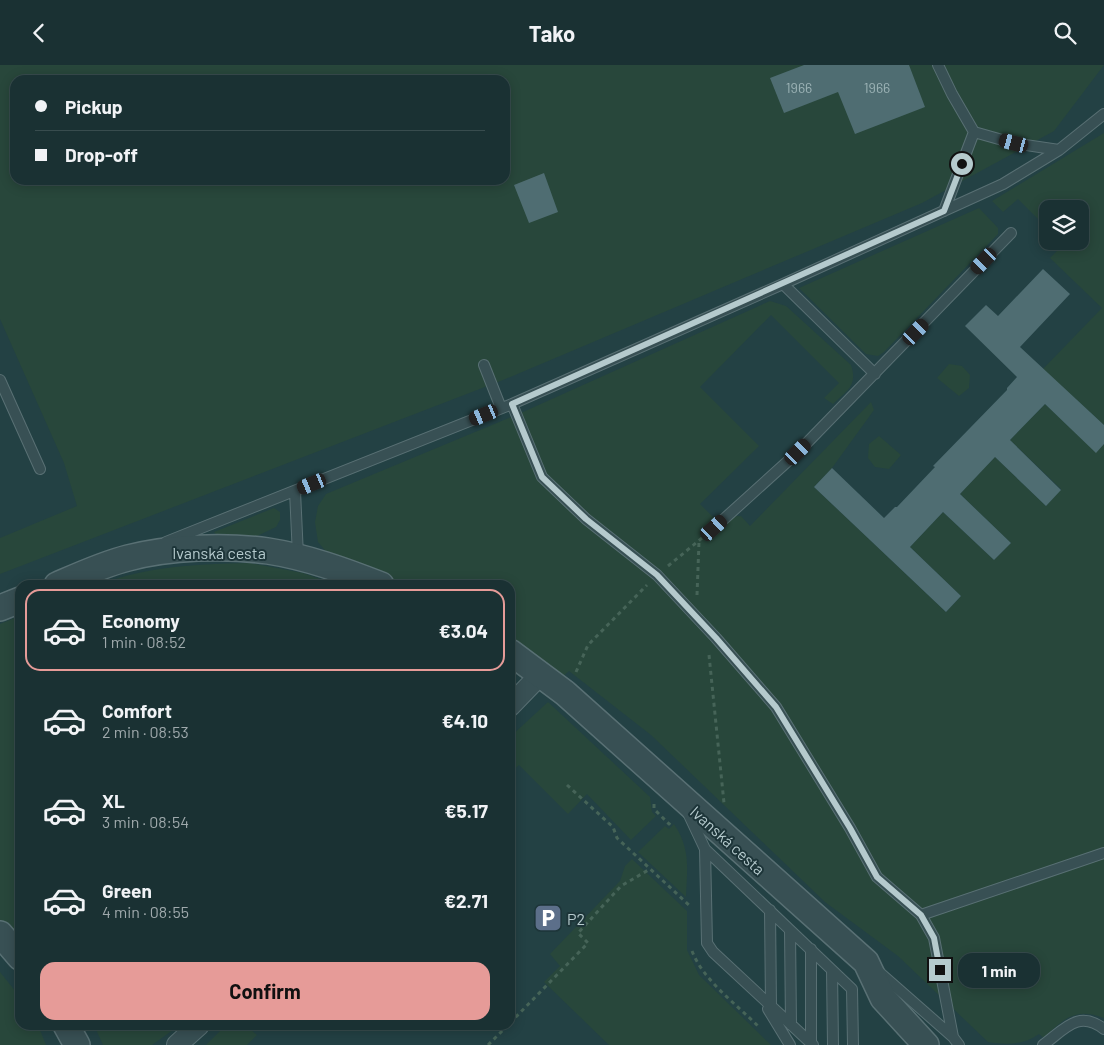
<!DOCTYPE html>
<meta charset="utf-8">
<style>
:root{--surface:#1a3133;--page:#23393b;--text:#f1f3f6;--muted:#9fa9ac;--line:#384c4e;--accent:#e69b98}
body{margin:0;font-family:Barlow,sans-serif;background:var(--page);color:var(--text);height:100vh;display:flex;flex-direction:column;font-size:19px;white-space:nowrap}
*{box-sizing:border-box;margin:0}
p{font-size:16px;color:var(--muted)}
.icon{flex:none;width:28px;height:28px;fill:none;stroke:currentColor;stroke-width:2;stroke-linecap:round;stroke-linejoin:round}
.map{position:relative;flex:1;overflow:hidden}
.side{position:absolute;left:15px;top:515px;width:500px;height:450px;display:flex;flex-direction:column;background:var(--surface);border-radius:15px;box-shadow:0 2px 12px #0003,0 0 0 1px var(--line)}
.side>*{flex:none}
.hud{position:absolute;left:10px;top:10px;width:500px;height:110px;border-radius:15px;box-shadow:0 2px 12px #0003,0 0 0 1px var(--line);display:grid;align-content:center;height:110px;padding:0 25px;background:var(--surface)}
.fabs{position:absolute;left:1039px;top:135px;display:grid;gap:10px}
.fabs a{display:grid;place-items:center;width:50px;height:50px;border-radius:10px;background:var(--surface);box-shadow:0 2px 12px #0003,0 0 0 1px var(--line);font-size:25px}
.end{position:absolute;width:22px;height:22px;margin:-11px;border:6px solid #b5cacd;background:#111;box-shadow:0 0 0 2px #111}
.from{border-radius:50%}
.bubble{position:absolute;height:35px;border-radius:15px;background:var(--surface);box-shadow:0 2px 12px #0003,0 0 0 1px var(--line);font-size:16px;font-weight:700;line-height:35px;text-align:center}
.car{position:absolute;width:15px;height:30px;margin:-15px -8px;border-radius:6px;box-shadow:0 0 4px 1px #0007;background:linear-gradient(#222 24%,#8ab4d8 0 40%,#222 0 76%,#8ab4d8 0 86%,#222 0)}
.hud b{display:flex;align-items:center;gap:18px;height:48px;font-size:19px}
.hud b+b{border-top:1px solid var(--line)}
.hud i{width:12px;height:12px;background:var(--text)}
ul{padding:9px 0 0;list-style:none}
li{display:flex;align-items:center;gap:15px;height:82px;margin:0 10px 8px;padding:0 15px;border:2px solid transparent;border-radius:15px}
li div{flex:1}
li b{display:block;font-size:19px}
li em{font-style:normal;font-weight:700}
li.active{border-color:var(--accent)}
li>.icon{width:45px;height:45px;stroke-width:1.5}
.action{display:flex;gap:10px;margin-top:auto;padding:10px 25px}
.action a{flex:1;height:58px;border-radius:15px;background:var(--accent);color:#111;font-size:20px;font-weight:700;line-height:58px;text-align:center}
header{display:flex;justify-content:space-between;align-items:center;height:65px;padding:0 25px;background:var(--surface);font-size:22px;font-weight:700}
.map>svg:first-child{display:block}
.green{fill:#28473b;fill-rule:evenodd}
.building{fill:#4f6d72}
.lines{fill:none;stroke-linecap:round;stroke-linejoin:round}
.service-casing{stroke:#597074;stroke-width:12}
.minor-casing{stroke:#597074;stroke-width:22}
.tertiary-casing{stroke:#597074;stroke-width:28}
.path{stroke:#466458;stroke-width:3;stroke-dasharray:4 4;stroke-linecap:butt}
.service{stroke:#385054;stroke-width:10}
.minor{stroke:#385054;stroke-width:20}
.tertiary{stroke:#385054;stroke-width:25}
.route{stroke:#b5cacd;stroke-width:6}
.labels{text-anchor:middle;dominant-baseline:central;stroke-width:4;stroke-linejoin:round;paint-order:stroke}
.number-label{font-size:14px;fill:#9cb3b6}
.street-label{font-size:16px;fill:#b5cacd;stroke:#1d3539}
.poi-label{font-size:16px;fill:#b5cacd;stroke:#1d3539;text-anchor:start}
</style>
<header><svg class="icon" aria-label="back" viewBox="0 0 24 24"><path d="M15 5l-7 7 7 7"/></svg>Tako<svg class="icon" aria-label="search" viewBox="0 0 24 24"><circle cx="10" cy="10" r="6"/><path d="M15 15l6 6"/></svg></header>
<div class="map">
<svg width="1104" height="980" viewBox="0 0 1104 980">
<rect width="100%" height="100%" fill="#234144"/>
<path class="green" d="M0,0H1104L1054,66L922,138L503,315L0,509V473L77,441L64,398L0,254ZM15,15H505V115H15Z
M1104,68V360L1043,304L1102,243L1050,193L1064,179L1062,176H1080V144H1048L1047,163L1018,134L1003,147L992,136Z
M979,143L998,163V169L884,287L878,291L866,289L799,223Z
M770,236L786,241L851,300C858,321 847,325 833,339L824,333L839,318L771,250L700,322L759,381L700,439L713,452L741,451L750,461L871,337L874,345L832,403L814,422L946,547L961,531L910,482L943,447L994,495L1011,478L960,429L995,392L1046,441L1061,424L1010,375L1045,339L1096,387L1104,379V953C1076,942 1064,953 1044,973L1039,969C1024,980 1007,980 988,977L898,891L825,837L651,670L569,606L563,611L510,575V520H408L329,490L318,477L315,457L318,441L326,429L523,347Z
M949,299L962,301L970,310L969,323L959,331L937,313Z
M879,371L901,390L889,404L875,402L868,393L869,379Z
M274,443L280,447V455L276,462L253,473L218,472L214,467Z
M250,498L303,508L337,520H98C147,501 198,499 250,498Z
M20,551V876L0,857V559Z
M548,637L650,732L652,747L656,751L631,775L587,729L568,749L519,700L510,708V672Z
M674,759C691,785 687,803 686,832L638,787L665,761L669,764Z
M632,794L687,846V885L699,910L771,980H609L544,917L560,901L550,889L620,816L625,801Z
M0,907L20,932V960H38L46,980H0Z
M94,960H180L152,980H103Z
M226,960H245L257,970L247,980H206Z"/>
<path class="building" d="M804,0H909L925,42L855,69L838,27L784,48L770,13Z
M544,108L558,147L529,158L514,120Z
M1043,204L1070,229L1020,282L1104,360V379L1096,388L1045,339L1010,375L1061,425L1046,441L995,392L960,429L1011,478L994,495L943,447L910,482L961,531L946,547L814,422L832,403L884,453L895,442H897L935,402L933,401L1007,325V323L1017,312L965,261L986,240L998,251Z"/>
<g class="lines">
<defs>
<path id="service" d="M938,0L952,29L974,67L944,146
M1059,85L1104,49
M783,219L875,309
M484,300L501,343
M0,315L40,404
M512,339L542,412L586,454L657,510L716,573L776,642L850,763L877,812L921,850L934,873L953,972
M295,426L298,491
M714,463L798,387L1011,168
M166,477L512,339L783,219L1003,119L1059,85L1013,78L974,67
M688,748L705,784L707,878L713,887L813,980
M705,784L852,924L853,980
M770,845L771,942
M921,850L1104,788
M790,865L791,960
M811,884V978
M832,905L833,980
M879,907L953,972L959,980
M768,944L790,980
M1043,980C1064,965 1078,944 1104,964"/>
<path id="minor" d="M510,641L540,610
M177,980L199,960"/>
<path id="tertiary" d="M57,520C80,510 104,499 128,493C170,482 225,480 268,486C307,492 345,506 381,520
M0,543L20,535
M510,587L565,628L866,897L883,933L926,980
M0,869L20,892
M66,960L77,980"/>
</defs>
<use href="#service" class="service-casing"/>
<use href="#minor" class="minor-casing"/>
<use href="#tertiary" class="tertiary-casing"/>
<path class="path" d="M668,501L702,473
M697,530L699,477
M709,590L724,738
M576,607L588,580L647,520
M567,720L613,762L617,773L690,841
M654,739V744L669,759L672,755
M692,886C703,915 736,939 758,961
M510,958L588,878L578,868L621,821L650,804
M488,980L508,960"/>
<use href="#service" class="service"/>
<use href="#minor" class="minor"/>
<use href="#tertiary" class="tertiary"/>
</g>
<g class="lines">
<path class="route" d="M940,905L934,873L921,850L877,812L850,763L776,642L716,573L657,510L586,454L542,412L512,339L944,146L962,99"/>
</g>
<defs>
<symbol id="parking-square" viewBox="-11 -11 22 22"><rect x="-9" y="-9" width="18" height="18" rx="4" fill="#5c6f8a" stroke="#1d3539"/><path d="M-3.5-5.5H1a3.5 3.5 0 0 1 0 7H-1V5.5H-3.5ZM-1-3.4V-.6H.8a1.4 1.4 0 0 0 0-2.8Z" fill="#fff"/></symbol>
</defs>
<g fill-rule="evenodd">
<use href="#parking-square" x="532" y="837" width="32" height="32"/>
</g>
<g class="labels">
<g class="number-label">
<text x="799" y="22">1966</text>
<text x="877" y="22">1966</text>
</g>
<g class="street-label">
<text x="219" y="487">Ivanská cesta</text>
<text transform="translate(728 775) rotate(42)">Ivanská cesta</text>
</g>
<g class="poi-label">
<text x="567" y="853">P2</text>
</g>
</g>
</svg>
<div class="fabs">
<a><svg class="icon" aria-label="layers" viewBox="0 0 24 24"><path d="M12 4l9 5-9 5-9-5zM3 14l9 5 9-5"/></svg></a>
</div>
<i class="end from" style="left:962px;top:99px"></i>
<i class="end" style="left:940px;top:905px"></i>
<div class="bubble" style="left:958px;top:888px;width:82px">1 min</div>
<i class="car" style="left:1014px;top:78px;rotate:285deg"></i>
<i class="car" style="left:984px;top:196px;rotate:224deg"></i>
<i class="car" style="left:916px;top:267px;rotate:44deg"></i>
<i class="car" style="left:484px;top:350px;rotate:248deg"></i>
<i class="car" style="left:798px;top:387px;rotate:45deg"></i>
<i class="car" style="left:312px;top:419px;rotate:248deg"></i>
<i class="car" style="left:714px;top:463px;rotate:48deg"></i>
<div class="hud">
<b><i class="from"></i>Pickup</b>
<b><i></i>Drop-off</b>
</div>
<section class="side">
<ul>
<li class="active"><svg class="icon" aria-label="car" viewBox="0 0 24 24"><path d="M5 17H2v-5l4-1 3-4h7l3 4 3 1v5h-3M9 17h6M6 11h13"/><circle cx="7" cy="17" r="2"/><circle cx="17" cy="17" r="2"/></svg><div><b>Economy</b><p>1 min · 08:52</p></div><em>€3.04</em></li>
<li><svg class="icon" aria-label="car" viewBox="0 0 24 24"><path d="M5 17H2v-5l4-1 3-4h7l3 4 3 1v5h-3M9 17h6M6 11h13"/><circle cx="7" cy="17" r="2"/><circle cx="17" cy="17" r="2"/></svg><div><b>Comfort</b><p>2 min · 08:53</p></div><em>€4.10</em></li>
<li><svg class="icon" aria-label="car" viewBox="0 0 24 24"><path d="M5 17H2v-5l4-1 3-4h7l3 4 3 1v5h-3M9 17h6M6 11h13"/><circle cx="7" cy="17" r="2"/><circle cx="17" cy="17" r="2"/></svg><div><b>XL</b><p>3 min · 08:54</p></div><em>€5.17</em></li>
<li><svg class="icon" aria-label="car" viewBox="0 0 24 24"><path d="M5 17H2v-5l4-1 3-4h7l3 4 3 1v5h-3M9 17h6M6 11h13"/><circle cx="7" cy="17" r="2"/><circle cx="17" cy="17" r="2"/></svg><div><b>Green</b><p>4 min · 08:55</p></div><em>€2.71</em></li>
</ul>
<div class="action"><a>Confirm</a></div>
</section>
</div>
